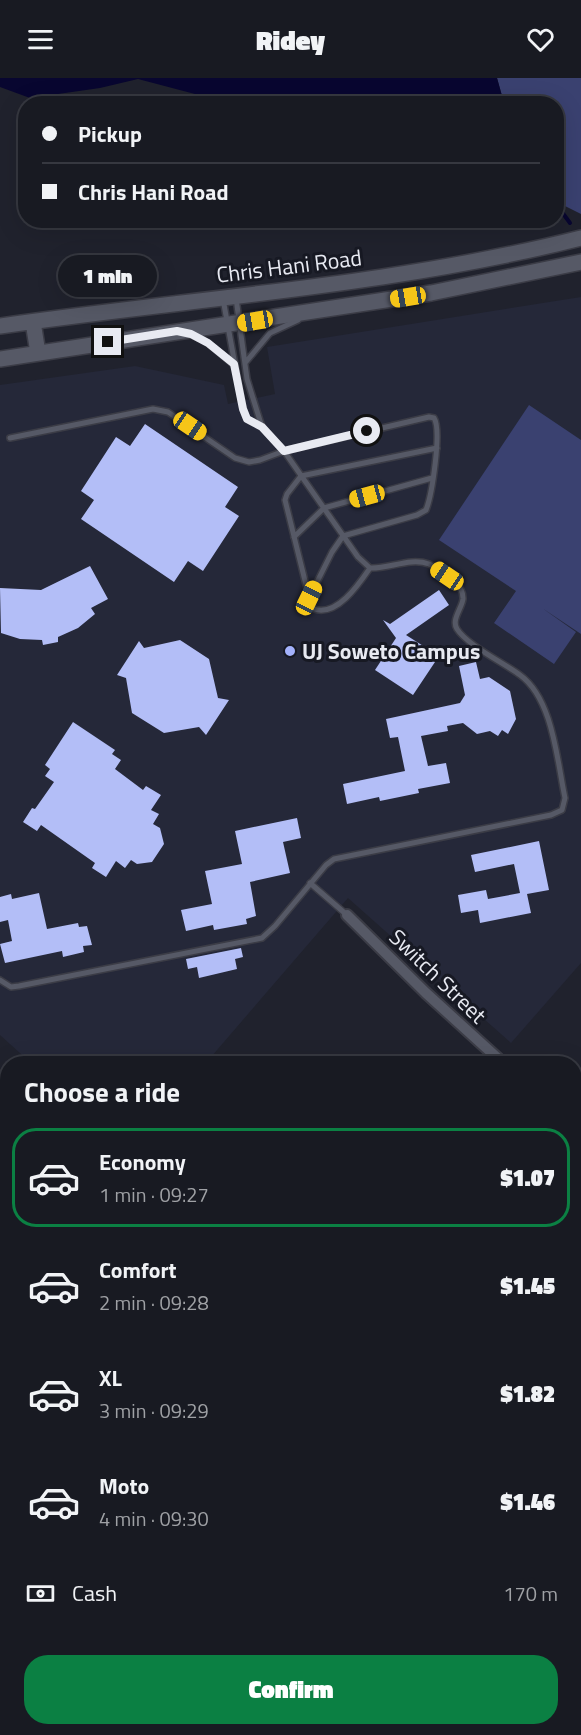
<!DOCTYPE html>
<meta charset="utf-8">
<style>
:root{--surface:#181a22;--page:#25272f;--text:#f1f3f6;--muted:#9fa1a5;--line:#363840;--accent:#0b8043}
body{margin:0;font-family:"Titillium Web",sans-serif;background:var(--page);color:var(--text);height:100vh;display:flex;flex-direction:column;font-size:22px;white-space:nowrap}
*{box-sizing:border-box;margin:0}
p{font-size:20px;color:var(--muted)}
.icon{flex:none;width:33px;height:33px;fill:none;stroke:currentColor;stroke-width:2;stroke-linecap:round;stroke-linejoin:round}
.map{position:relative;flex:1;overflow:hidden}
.drawer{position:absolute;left:0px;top:978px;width:582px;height:680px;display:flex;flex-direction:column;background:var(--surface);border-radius:24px 24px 0 0;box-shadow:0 6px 24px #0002,0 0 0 2px var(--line)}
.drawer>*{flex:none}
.hud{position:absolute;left:18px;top:18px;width:546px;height:132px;border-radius:24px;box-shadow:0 6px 24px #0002,0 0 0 2px var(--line);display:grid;align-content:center;height:132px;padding:0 24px;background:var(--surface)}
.end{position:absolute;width:27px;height:27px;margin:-14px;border:8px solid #e8eaf2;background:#111;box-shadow:0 0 0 3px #111}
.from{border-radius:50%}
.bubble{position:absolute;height:42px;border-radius:21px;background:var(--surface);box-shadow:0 6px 24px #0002,0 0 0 2px var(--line);font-size:20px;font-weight:800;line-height:42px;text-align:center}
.car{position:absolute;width:18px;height:36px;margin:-18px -9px;border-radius:8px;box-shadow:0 0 4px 2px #0007;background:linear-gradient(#f5c518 24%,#345 0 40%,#f5c518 0 76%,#345 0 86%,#f5c518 0)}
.hud b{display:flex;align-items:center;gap:21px;height:57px;font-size:22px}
.hud b+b{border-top:2px solid var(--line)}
.hud i{width:15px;height:15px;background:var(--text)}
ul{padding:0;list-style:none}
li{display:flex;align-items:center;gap:18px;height:99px;margin:0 12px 9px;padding:0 12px;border:3px solid transparent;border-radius:24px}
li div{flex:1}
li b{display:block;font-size:22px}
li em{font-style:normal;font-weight:800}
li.current{border-color:var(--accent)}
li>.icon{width:54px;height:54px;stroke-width:1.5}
h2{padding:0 24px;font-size:27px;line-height:72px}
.pay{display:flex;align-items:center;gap:15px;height:66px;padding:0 24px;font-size:22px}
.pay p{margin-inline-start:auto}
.primary-button{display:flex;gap:12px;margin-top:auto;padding:12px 24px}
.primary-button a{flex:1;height:69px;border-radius:24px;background:var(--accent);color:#fff;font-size:24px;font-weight:800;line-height:69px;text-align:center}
header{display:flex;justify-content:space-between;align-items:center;height:78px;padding:0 24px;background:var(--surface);font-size:27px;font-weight:800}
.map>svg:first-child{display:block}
.built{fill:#252839}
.green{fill:#3a4170}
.water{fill:#080630}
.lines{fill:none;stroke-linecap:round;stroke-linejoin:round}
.stream{stroke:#080630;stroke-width:4}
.building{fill:#b3bef7}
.service-casing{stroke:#3b3c46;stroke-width:8}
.minor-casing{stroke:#3b3c46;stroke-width:14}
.secondary-casing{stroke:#3b3c46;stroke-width:18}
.service{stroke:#565966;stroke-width:5}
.minor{stroke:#565966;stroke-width:10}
.secondary{stroke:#565966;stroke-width:15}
.route{stroke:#e8eaf2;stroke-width:8}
.poi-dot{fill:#a4b2fc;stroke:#171923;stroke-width:2}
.labels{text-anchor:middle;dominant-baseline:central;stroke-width:6;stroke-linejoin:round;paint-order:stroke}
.street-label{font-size:22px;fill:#e8eaf2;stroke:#171923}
.poi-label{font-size:22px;font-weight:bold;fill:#e8eaf2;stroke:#171923;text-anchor:start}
</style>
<header><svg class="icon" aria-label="menu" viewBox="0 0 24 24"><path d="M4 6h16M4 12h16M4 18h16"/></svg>Ridey<svg class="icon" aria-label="heart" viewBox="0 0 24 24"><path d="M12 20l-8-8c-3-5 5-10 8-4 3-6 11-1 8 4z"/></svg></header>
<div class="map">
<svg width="581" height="1657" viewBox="0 0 581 1657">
<rect width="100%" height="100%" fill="#20222d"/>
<path class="built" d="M581,219V885L511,965L348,820L211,979L180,986L31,985L0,957V307L135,288L224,307L228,326L275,316L267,269Z"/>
<path class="green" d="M497,0H581V136L557,124L556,26L504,25Z
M529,327L581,362V556L542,530L576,554L554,586L494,545L516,513L439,462Z"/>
<path class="water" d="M0,0H497L504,25L355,26L316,18L260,25H229L138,1L100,10L30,20L0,9Z"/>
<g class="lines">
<path class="stream" d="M556,126L570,145"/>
</g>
<path class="building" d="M145,346L238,409L225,429L239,438L203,493L188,483L174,504L81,441L94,422L81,413L116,359L130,368Z
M90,488L108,521L91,530L95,536L78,550L58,559V564L43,567L42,562L20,561L1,555L0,510L41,512Z
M439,512L449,527L406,557L439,578L413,617L375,592L396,560L383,542L390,546Z
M180,562L209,581L218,620L229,622L206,657L199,649L164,655L132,635L126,600L117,597L139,563L144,570Z
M476,584L480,601L489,599L510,613L516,641L508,656L502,652L498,658L490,653L477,656L463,645L447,648L448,653L421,658L428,688L446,685L450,705L418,711L419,715L380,723L379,719L347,726L343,706L405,693L398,659L390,660L386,641L460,625L465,617L459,588Z
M73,644L115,672L112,676L121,682L115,691L143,712L146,708L161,717L151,732L159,736L153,746L160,750L164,766L152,784L137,786L131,782L125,790L116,783L106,799L92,790L95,785L41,747L37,753L23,744L32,730L35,731L54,704L45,698L50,691L45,687Z
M297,740L301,760L283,764L290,795L250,804L256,838L246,841L247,846L214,852L213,847L186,853L181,832L212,826L205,793L242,786L235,753Z
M539,763L549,812L527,816L531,835L480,845L478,832L461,835L458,817L486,812L488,821L520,815L514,786L475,794L471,777Z
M39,815L47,851L78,845L79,849L87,848L92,867L83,868L84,874L63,879L62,873L5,885L0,866L12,863L8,842L0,844V819L11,816L12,821Z
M241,870L243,879L235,881L237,891L199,900L197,889L188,891L186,881Z"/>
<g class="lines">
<defs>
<path id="service" d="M236,220L247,301L262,349L284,373L358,479L370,490
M223,221L243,331L247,341L262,349
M192,257L208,265L234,287
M245,285L270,255L298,242
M10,360L153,331L168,334L235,380L249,384L260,382L284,373L429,339L434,340C442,352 432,417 426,432L417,437L343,458L332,474L309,520
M294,459L324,430L432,400
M310,805L347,837
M0,902L11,909L19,908L262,860L275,848L326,787L334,781L551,737L562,732L565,720C557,682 553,621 520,597C504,585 467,567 457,551C451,542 462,530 463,521C464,505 441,492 429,486C410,479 389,491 370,490C359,506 337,539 314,531L311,527L285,422L287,416L301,398L437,370"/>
<path id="minor" d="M347,837L426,915L504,986
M574,1045L581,1050
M574,1248L581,1241
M574,1366L581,1379"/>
<path id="secondary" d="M33,244L38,275
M0,248C194,220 391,208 581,160
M0,281L431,215L581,184"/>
</defs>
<use href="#service" class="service-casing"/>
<use href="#minor" class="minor-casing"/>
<use href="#secondary" class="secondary-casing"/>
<use href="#service" class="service"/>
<use href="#minor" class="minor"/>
<use href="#secondary" class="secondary"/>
</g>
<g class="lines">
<path class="route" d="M108,264L177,253L191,256L208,265L234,286L243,331L247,341L262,349L284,373L367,353"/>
</g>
<circle class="poi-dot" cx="290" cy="573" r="6"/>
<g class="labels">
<g class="street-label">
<text transform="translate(289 188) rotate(-7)">Chris Hani Road</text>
<text transform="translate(438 898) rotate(44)">Switch Street</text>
</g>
<g class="poi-label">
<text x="302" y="573">UJ Soweto Campus</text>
</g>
</g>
</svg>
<i class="end from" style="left:367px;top:353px"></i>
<i class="end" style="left:108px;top:264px"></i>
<div class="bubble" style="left:58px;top:177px;width:99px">1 min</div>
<i class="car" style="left:408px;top:219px;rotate:261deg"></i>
<i class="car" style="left:255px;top:243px;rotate:260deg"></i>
<i class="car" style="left:190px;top:348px;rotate:124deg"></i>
<i class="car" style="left:367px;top:418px;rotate:255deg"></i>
<i class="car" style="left:447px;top:498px;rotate:304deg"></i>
<i class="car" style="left:309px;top:520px;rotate:26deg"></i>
<div class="hud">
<b><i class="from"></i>Pickup</b>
<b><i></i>Chris Hani Road</b>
</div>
<section class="drawer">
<h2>Choose a ride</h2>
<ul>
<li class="current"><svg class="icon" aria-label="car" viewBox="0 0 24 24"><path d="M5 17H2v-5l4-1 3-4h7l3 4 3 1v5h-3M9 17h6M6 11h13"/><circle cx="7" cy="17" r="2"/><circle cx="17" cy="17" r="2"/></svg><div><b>Economy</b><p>1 min · 09:27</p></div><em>$1.07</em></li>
<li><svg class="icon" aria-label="car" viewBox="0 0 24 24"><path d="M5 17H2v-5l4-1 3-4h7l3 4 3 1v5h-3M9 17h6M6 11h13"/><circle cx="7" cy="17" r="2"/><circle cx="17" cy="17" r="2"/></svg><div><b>Comfort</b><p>2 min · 09:28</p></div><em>$1.45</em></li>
<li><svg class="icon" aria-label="car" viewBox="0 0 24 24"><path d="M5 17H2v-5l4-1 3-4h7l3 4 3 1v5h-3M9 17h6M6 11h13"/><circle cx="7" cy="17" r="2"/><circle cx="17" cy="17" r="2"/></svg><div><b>XL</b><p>3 min · 09:29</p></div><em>$1.82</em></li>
<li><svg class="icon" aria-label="car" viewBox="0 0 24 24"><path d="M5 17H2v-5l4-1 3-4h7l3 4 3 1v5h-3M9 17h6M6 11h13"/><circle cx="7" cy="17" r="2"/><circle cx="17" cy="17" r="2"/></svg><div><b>Moto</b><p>4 min · 09:30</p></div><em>$1.46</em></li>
</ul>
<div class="pay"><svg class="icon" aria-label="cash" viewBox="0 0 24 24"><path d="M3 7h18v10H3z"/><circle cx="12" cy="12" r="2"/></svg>Cash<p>170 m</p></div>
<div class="primary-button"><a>Confirm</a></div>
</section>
</div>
